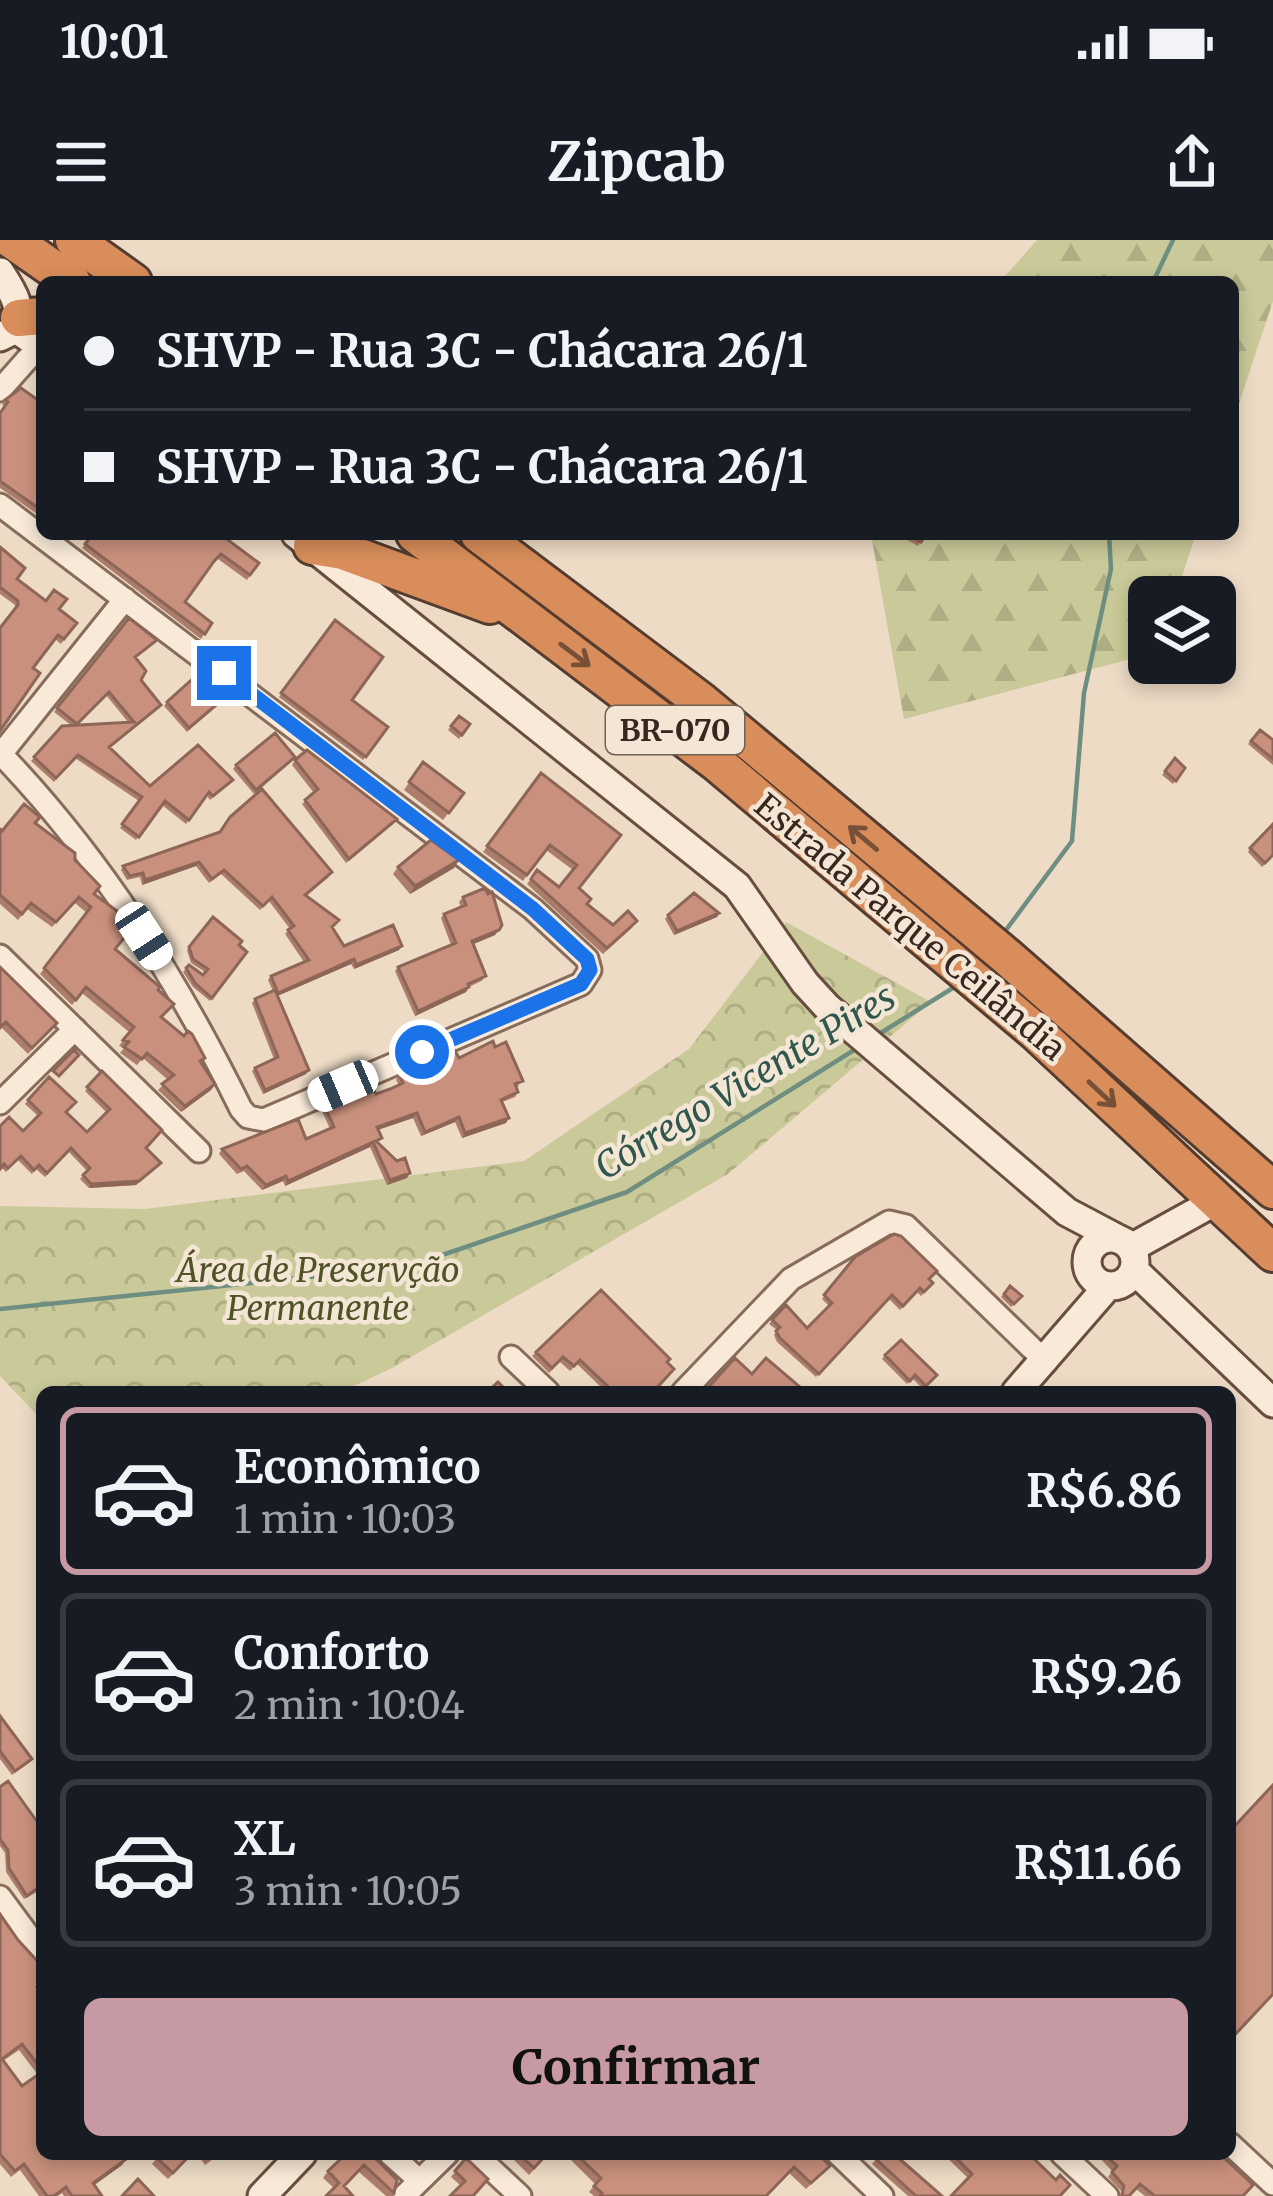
<!DOCTYPE html>
<html lang="pt">
<meta charset="utf-8">
<style>
:root{--surface:#171b24;--page:#20242c;--text:#f1f3f6;--muted:#9ea1a6;--line:#363941;--accent:#c79aa3}
body{margin:0;font-family:Merriweather,serif;background:var(--page);color:var(--text);height:100vh;display:flex;flex-direction:column;font-size:45px;white-space:nowrap}
*{box-sizing:border-box;margin:0}
p{font-size:39px;color:var(--muted)}
.icon{flex:none;width:66px;height:66px;fill:none;stroke:currentColor;stroke-width:2;stroke-linecap:round;stroke-linejoin:round}
.map{position:relative;flex:1;overflow:hidden}
.sheet{position:absolute;left:36px;top:1146px;width:1200px;height:774px;display:flex;flex-direction:column;background:var(--surface);border-radius:18px;box-shadow:0 6px 18px #0003}
.sheet>*{flex:none}
.hud{position:absolute;left:36px;top:36px;width:1203px;height:264px;border-radius:18px;box-shadow:0 6px 18px #0003;display:grid;align-content:center;height:264px;padding:0 48px;background:var(--surface)}
.buttons{position:absolute;left:1128px;top:336px;display:grid;gap:24px}
.buttons a{display:grid;place-items:center;width:108px;height:108px;border-radius:18px;background:var(--surface);box-shadow:0 6px 18px #0003;font-size:60px}
.end{position:absolute;width:54px;height:54px;margin:-27px;border:15px solid #1a73e8;background:#fff;box-shadow:0 0 0 6px #fff}
.from{border-radius:50%}
.car{position:absolute;width:36px;height:72px;margin:-36px -18px;border-radius:15px;box-shadow:0 0 9px 3px #0007;background:linear-gradient(#fff 24%,#345 0 40%,#fff 0 76%,#345 0 86%,#fff 0)}
.hud b{display:flex;align-items:center;gap:42px;height:114px;font-size:45px}
.hud b+b{border-top:3px solid var(--line)}
.hud i{width:30px;height:30px;background:var(--text)}
ul{padding:21px 0 0;list-style:none}
li{display:flex;align-items:center;gap:36px;height:168px;margin:0 24px 18px;padding:0 24px;border:6px solid var(--line);border-radius:18px}
li div{flex:1}
li b{display:block;font-size:45px}
li em{font-style:normal;font-weight:700}
li.current{border-color:var(--accent)}
li>.icon{width:108px;height:108px;stroke-width:1.5}
.button{display:flex;gap:24px;margin-top:auto;padding:24px 48px}
.button a{flex:1;height:138px;border-radius:18px;background:var(--accent);color:#111;font-size:48px;font-weight:700;line-height:138px;text-align:center}
.status{display:flex;justify-content:space-between;align-items:center;height:84px;padding:0 60px;background:var(--surface);direction:ltr}
.status svg{height:33px;fill:currentColor}
header{display:flex;justify-content:space-between;align-items:center;height:156px;padding:0 48px;background:var(--surface);font-size:54px;font-weight:700}
.map>svg:first-child{display:block}
.forest{fill:url(#forest-firs)}
.park{fill:url(#park-crowns)}
.lines{fill:none;stroke-linecap:round;stroke-linejoin:round}
.stream{stroke:#6e8e81;stroke-width:4.5}
.street-casing{stroke:#876c5c;stroke-width:27}
.secondary-casing{stroke:#694e3f;stroke-width:33}
.highway-casing{stroke:#553c30;stroke-width:42}
.street{stroke:#f8e9d8;stroke-width:21}
.secondary{stroke:#f8e9d8;stroke-width:27}
.highway{stroke:#d88d5a;stroke-width:36}
.wall{fill:#ad7d6c;fill-rule:evenodd}
.shaded-wall{fill:#8d6658}
.building{fill:#c9917d;stroke:#8d6658;stroke-width:3}
.oneway{stroke:#785037}
.route{stroke:#1a73e8;stroke-width:15}
.labels{text-anchor:middle;dominant-baseline:central;stroke-width:9;stroke-linejoin:round;paint-order:stroke}
.shield{fill:#f4e6d5;stroke:#706056;stroke-width:3}
.shield-label{font-size:30px;font-weight:bold;fill:#38271f}
.street-label{font-size:33px;fill:#38271f;stroke:#f4e6d5}
.park-label{font-size:33px;font-style:italic;fill:#4f5327;stroke:#f4e6d5}
.water-label{font-size:36px;font-style:italic;fill:#2f574e;stroke:#f4e6d5}
</style>
<div class="status"><b>10:01</b><svg viewBox="0 0 49 12"><path d="M0 12V9h3v3zM5 12V6h3v6zM10 12V3h3v9zM15 12V0h3v12zM26 1h20v11H26zM47 4h2v5h-2z"/></svg></div>
<header><svg class="icon" aria-label="menu" viewBox="0 0 24 24"><path d="M4 6h16M4 12h16M4 18h16"/></svg>Zipcab<svg class="icon" aria-label="share" viewBox="0 0 24 24"><path d="M12 15V3M7 8l5-5 5 5M5 13v7h14v-7"/></svg></header>
<div class="map">
<svg width="1273" height="1956" viewBox="0 0 1273 1956">
<defs>
<pattern id="forest-firs" width="22" height="20" patternUnits="userSpaceOnUse" patternTransform="scale(3)"><rect width="22" height="20" fill="#cac999"/><path d="M5 1l3.5 6h-7zM16 11l3.5 6h-7z" fill="#aead83"/></pattern>
<pattern id="park-crowns" width="20" height="18" patternUnits="userSpaceOnUse" patternTransform="scale(3)"><rect width="20" height="18" fill="#cac999"/><path d="M2 6a3 3 0 1 1 6 0M12 15a3 3 0 1 1 6 0" fill="none" stroke="#aead83"/></pattern>
</defs>
<rect width="100%" height="100%" fill="#eddbc5"/>
<path class="forest" d="M1037,0H1273V61L1233,182V42H1000Z
M871,294H1196L1175,357H1149V414L904,479Z"/>
<path class="park" d="M786,682L931,762L728,934L392,1128L341,1152H42V1180L0,1136V966L145,969L524,921L689,809Z"/>
<g class="lines">
<path class="stream" d="M1153,42L1173,0
M1003,694L1072,601L1084,453L1111,329L1109,294
M879,794L956,746
M0,1069L407,1027L627,952L859,807"/>
<defs>
<path id="street" d="M0,150L39,106
M0,265L533,669L587,719L590,730L581,744L264,880L248,877L241,869C177,739 101,618 0,513
M1,514L125,359
M0,716L199,911
M0,863L75,789
M511,1117L548,1152
M683,1152L791,1039L889,982L906,986L1046,1122
M0,1657L42,1714
M1230,1904L1273,1944
M390,1914L419,1940
M475,1914L520,1956
M838,1914L882,1956
M1062,1914L1107,1956
M404,1956L447,1914"/>
<path id="secondary" d="M0,32C12,51 23,66 16,89L0,97
M16,89L42,107
M296,294L737,646L805,743L827,767L1067,972L1120,1000
M1087 1022a24 24 0 1 1 48 0a24 24 0 1 1-48 0Z
M1131,1008L1216,961
M1134,1030L1273,1163
M1016,1152L1108,1046
M262,1956L302,1914"/>
<path id="highway" d="M12,0L72,42
M74,0L133,42
M19,78L42,76
M415,294L717,523L1036,792L1273,1013
M479,294L702,462L1006,716L1273,950
M312,306L343,311L490,365"/>
</defs>
<use href="#street" class="street-casing"/>
<use href="#secondary" class="secondary-casing"/>
<use href="#highway" class="highway-casing"/>
<use href="#street" class="street"/>
<use href="#secondary" class="secondary"/>
<use href="#highway" class="highway"/>
</g>
<path class="wall" d="M5,160L42,163V270L37,274L0,248V172L5,166L2,165Z
M93,294H220L259,323L247,340L218,319L212,325L185,362L212,383L201,399L82,308Z
M896,294H926L918,306Z
M0,307L17,339L77,383L61,404L55,399L33,428L0,491L15,365L0,354Z
M129,378L157,400L135,418L141,440L161,465L110,508L150,546L233,540L210,560L207,556L186,584L162,565L136,600L120,588L139,561L75,518L54,542L31,521L62,486H72L54,472ZM106,455L128,482L77,485Z
M335,380L352,460L388,487L363,520L279,457Z
M167,462L219,464L187,492L164,466Z
M459,476L470,484L459,499L448,490Z
M1260,490L1273,500V525L1248,504Z
M1175,518L1185,528L1173,544L1162,535Z
M295,520L394,583L346,623L302,564L314,553L292,525Z
M292,521L254,554L233,529L236,525Z
M423,522L464,553L443,580L404,550Z
M541,533L621,595L579,648L587,664L613,685L633,687L603,714L527,644L537,630L559,647L573,630L546,610L523,641L483,612Z
M36,584L75,620L94,654L115,710L158,750L162,778L202,823L215,844L211,850L181,872L158,850L168,840L143,818L137,825L120,813L124,808L119,806L129,792L82,753L72,765L40,734L87,673L75,663L52,687L27,669L18,680L0,664V589L2,591Z
M219,592L329,637L306,656L332,688L344,706L399,710L354,729L351,724L277,756L309,830L306,834L263,854L252,831L255,828L274,819L252,763L255,759L273,751L268,740L271,736L304,722L285,694L290,689L269,661L260,670L221,634L209,643L196,626L142,645L140,637L127,640L121,630L123,626Z
M1250,608L1273,616L1262,627L1248,612Z
M398,627L454,628L410,654L393,634Z
M463,657L495,695L473,704L483,740L469,747L466,752L415,776L395,731L398,727L451,705L441,678L444,674L461,667L459,662Z
M719,673L717,677L674,695L665,679L668,675Z
M213,677L247,712L210,761L193,747L183,732L189,725L203,735L205,732L191,723L187,710Z
M0,727L57,783L28,814L2,788L0,790Z
M495,807L519,846L516,847L518,852L515,857L502,862L506,883L462,898L455,882L421,896L413,878L378,890L379,903L407,938L387,945L370,907L285,946L283,941L262,950L244,931L237,934L219,914L222,909L306,899L330,889L322,871L325,867L376,854L399,845L396,840L399,835Z
M102,831L147,909L161,923L158,926L136,945L89,948L80,939L87,931L69,912L45,937L36,929L32,934L18,920L6,932L2,928L23,891L38,876L25,864L28,860L66,872L87,892L106,872L85,851Z
M855,1017L929,1039L933,1043L921,1056L917,1052L900,1070L889,1059L816,1137L777,1102L774,1095L777,1090L769,1084L786,1065L807,1088L829,1066L822,1059Z
M1010,1046L1022,1056L1011,1067L1001,1057Z
M536,1112L667,1122L654,1152H606L577,1124L570,1131L560,1122L549,1133L532,1116Z
M885,1115L937,1135L924,1150L913,1139L907,1144L882,1119Z
M0,1476L29,1523L12,1535L0,1519Z
M0,1547L38,1583L42,1580V1649L24,1659L6,1632L5,1613L0,1606Z
M0,1674L18,1700L42,1726V1746L38,1749L42,1754V1914L125,1920L122,1925L94,1945L102,1956H64L62,1953L58,1956H39L20,1930L11,1937L0,1924ZM19,1810L38,1835L22,1846L3,1821Z
M160,1914H193L168,1939L152,1924Z
M197,1914H220L205,1925Z
M371,1914L394,1953L392,1956H386L359,1932L334,1948L323,1938L328,1931Z
M515,1914H548L529,1935L513,1919Z
M565,1914H818L830,1926L806,1949L789,1933L767,1956H594L589,1952L595,1944Z
M880,1914L942,1956H908L872,1924Z
M943,1914H1030L1056,1940L1070,1945L968,1938Z
M1101,1914H1185L1244,1956H1145L1136,1949L1130,1956H1120L1121,1951L1108,1937L1112,1931L1099,1917Z
M466,1918L488,1939L460,1945L451,1937Z"/>
<path class="shaded-wall" d="M459,620L454,628L410,654L415,646Z
M199,622L196,626L142,645L145,640Z
M719,673L717,677L674,695L677,691Z
M499,690L495,695L469,706L472,701Z
M402,706L399,710L354,729L356,725Z
M354,719L351,724L275,757L278,753Z
M469,747L466,752L415,776L418,771Z
M309,830L306,834L263,854L265,850Z
M215,844L211,850L181,872L185,866Z
M417,873L413,878L374,891L377,887Z
M459,877L455,882L421,896L425,892Z
M509,878L506,883L462,898L465,893Z
M373,902L370,907L285,946L288,941Z
M161,923L136,945L89,948L91,944Z
M410,933L407,938L387,945L390,940Z
M286,936L283,941L262,950L266,945Z
M125,1920L122,1925L89,1949L93,1943Z"/>
<path class="building" d="M21,148L42,163L41,270L0,241V173L8,162L5,160Z
M93,294H220L259,323L250,335L221,314L215,320L185,362L212,383L205,394L85,304Z
M905,294H926L921,302Z
M0,307L25,328L17,339L46,361L54,350L67,359L59,369L77,383L64,399L58,395L33,428L40,433L0,491V388L18,365V361L0,347Z
M129,378L157,400L135,417L146,431L141,440L161,465L109,507L150,546L198,505L233,540L213,556L209,552L189,580L165,561L139,597L122,584L142,557L78,515L56,538L34,517L62,486L134,482L109,452L77,484L57,468Z
M335,380L383,417L352,460L388,487L366,517L281,453Z
M198,434L222,460L189,488L167,462Z
M459,476L470,484L462,495L451,486Z
M1260,490L1273,500V519L1251,501Z
M275,493L295,517L256,550L236,525Z
M307,510L397,579L349,619L305,560L318,549L295,520Z
M1175,518L1185,528L1176,541L1165,531Z
M423,522L464,553L449,573L409,542Z
M541,533L621,595L579,648L591,659L587,664L613,685L628,671L637,681L607,708L531,639L537,630L559,647L577,625L550,605L527,635L487,606Z
M262,549L332,632L305,655L339,680L332,687L344,706L393,685L402,706L356,725L354,719L278,753L271,736L309,720L288,690L294,686L272,657L263,666L224,630L212,639L199,622L145,640L143,633L130,636L123,626L220,592L230,577Z
M24,564L40,577L35,583L75,613V620L100,646L94,654L117,671L130,691L115,709L160,747L158,750L174,764L161,777L184,796L188,791L192,794L205,818L200,821L215,844L185,866L162,844L174,835L147,813L142,819L124,807L129,802L123,800L134,787L86,747L76,760L44,728L91,667L79,657L56,682L31,663L22,674L0,655V589L2,591Z
M1273,584V615L1265,623L1250,608Z
M431,600L459,620L415,646L398,627Z
M485,648L488,654L492,652L502,685L499,690L472,701L486,736L468,744L469,747L418,771L398,727L456,703L444,674L466,665L463,657Z
M694,653L719,673L677,691L668,675Z
M213,677L242,701L239,705L247,712L212,758L195,743L186,728L189,725L203,735L208,729L193,719L189,707Z
M0,727L57,783L32,808L6,782L0,787Z
M275,750L309,830L265,850L255,828L278,817L255,759Z
M493,801L495,807L506,802L523,841L515,844L518,852L501,860L509,878L465,893L459,877L425,892L417,873L377,887L382,898L376,901L397,921L405,918L410,933L390,940L373,902L288,941L286,936L266,945L247,926L241,929L222,909L298,879L306,899L334,887L325,867L372,847L376,854L390,849L403,843L399,835L455,811L459,818Z
M77,807L75,811L79,815L59,836L53,831Z
M102,831L162,890L146,908L161,923L139,941L91,944L83,935L90,928L71,908L47,933L39,925L34,930L21,916L8,928L4,924L0,929V886L9,877L23,891L41,873L28,860L49,837L76,862L66,872L87,892L110,869L87,847Z
M894,994L901,996L937,1031L929,1039L933,1043L924,1052L920,1048L903,1066L892,1055L819,1134L780,1098L776,1091L780,1087L772,1080L786,1065L807,1088L832,1063L824,1055L855,1017Z
M1010,1046L1022,1056L1014,1064L1004,1054Z
M601,1050L670,1119L667,1122L674,1129L653,1152H614L580,1120L574,1126L563,1117L552,1128L536,1112Z
M901,1100L937,1135L926,1146L915,1135L910,1141L885,1115Z
M735,1118L752,1134L766,1118L800,1147L795,1152H704Z
M498,1142L508,1152H487Z
M0,1476L32,1519L15,1531L0,1511Z
M8,1541L38,1583L42,1580V1645L27,1656L9,1628L8,1610L0,1599V1547Z
M1273,1545V1754L1230,1800V1591Z
M0,1674L18,1700L42,1726V1744L37,1747L42,1754V1830L22,1804L2,1819L22,1846L42,1832V1914H121L125,1920L93,1943L102,1956H72L66,1947L54,1956H47L24,1924L15,1931L0,1914Z
M160,1914H191L173,1933L157,1918Z
M346,1914H371L397,1940L394,1953L364,1925L344,1946L353,1956H326L339,1943L328,1931Z
M518,1914H547L534,1928Z
M576,1914H818L830,1926L811,1943L794,1927L766,1956H600L602,1953L594,1946L601,1938Z
M880,1914H894L942,1956H916L876,1919Z
M952,1914H1029L1056,1940L1060,1935L1070,1945L1060,1956H951L972,1934Z
M1104,1914H1185L1189,1917L1192,1914H1220L1253,1945L1243,1956H1155L1140,1944L1129,1956H1122L1124,1946L1112,1932L1117,1926Z
M466,1918L488,1939L473,1956H450L465,1941L455,1931Z
M138,1939L154,1956H122Z"/>
<defs><path id="oneway-shaft" d="M-6 0H5M1.5-3L5.5 0L1.5 3" fill="none" stroke-width="1.6" stroke-linecap="round" stroke-linejoin="round" transform="scale(3)"/></defs>
<g class="oneway">
<use href="#oneway-shaft" transform="translate(575 415) rotate(37)"/>
<use href="#oneway-shaft" transform="translate(863 598) rotate(-140)"/>
<use href="#oneway-shaft" transform="translate(1102 854) rotate(43)"/>
</g>
<g class="lines">
<path class="route" d="M224,433L533,669L587,719L590,730L581,744L422,812"/>
</g>
<g class="labels">
<rect class="shield" x="606" y="466" width="138" height="48" rx="9"/>
<g class="shield-label">
<text x="675" y="490">BR-070</text>
</g>
<g class="street-label">
<text transform="translate(910 687) rotate(40)">Estrada Parque Ceilândia</text>
</g>
<g class="park-label">
<text x="318" y="1030">Área de Preservção<tspan x="318" dy="38">Permanente</tspan></text>
</g>
<g class="water-label">
<text transform="translate(745 842) rotate(-31)">Córrego Vicente Pires</text>
</g>
</g>
</svg>
<div class="buttons">
<a><svg class="icon" aria-label="layers" viewBox="0 0 24 24"><path d="M12 4l9 5-9 5-9-5zM3 14l9 5 9-5"/></svg></a>
</div>
<i class="end from" style="left:422px;top:812px"></i>
<i class="end" style="left:224px;top:433px"></i>
<i class="car" style="left:144px;top:696px;rotate:147deg"></i>
<i class="car" style="left:343px;top:846px;rotate:247deg"></i>
<div class="hud">
<b><i class="from"></i>SHVP - Rua 3C - Chácara 26/1</b>
<b><i></i>SHVP - Rua 3C - Chácara 26/1</b>
</div>
<section class="sheet">
<ul>
<li class="current"><svg class="icon" aria-label="car" viewBox="0 0 24 24"><path d="M5 17H2v-5l4-1 3-4h7l3 4 3 1v5h-3M9 17h6M6 11h13"/><circle cx="7" cy="17" r="2"/><circle cx="17" cy="17" r="2"/></svg><div><b>Econômico</b><p>1 min · 10:03</p></div><em>R$6.86</em></li>
<li><svg class="icon" aria-label="car" viewBox="0 0 24 24"><path d="M5 17H2v-5l4-1 3-4h7l3 4 3 1v5h-3M9 17h6M6 11h13"/><circle cx="7" cy="17" r="2"/><circle cx="17" cy="17" r="2"/></svg><div><b>Conforto</b><p>2 min · 10:04</p></div><em>R$9.26</em></li>
<li><svg class="icon" aria-label="car" viewBox="0 0 24 24"><path d="M5 17H2v-5l4-1 3-4h7l3 4 3 1v5h-3M9 17h6M6 11h13"/><circle cx="7" cy="17" r="2"/><circle cx="17" cy="17" r="2"/></svg><div><b>XL</b><p>3 min · 10:05</p></div><em>R$11.66</em></li>
</ul>
<div class="button"><a>Confirmar</a></div>
</section>
</div>
